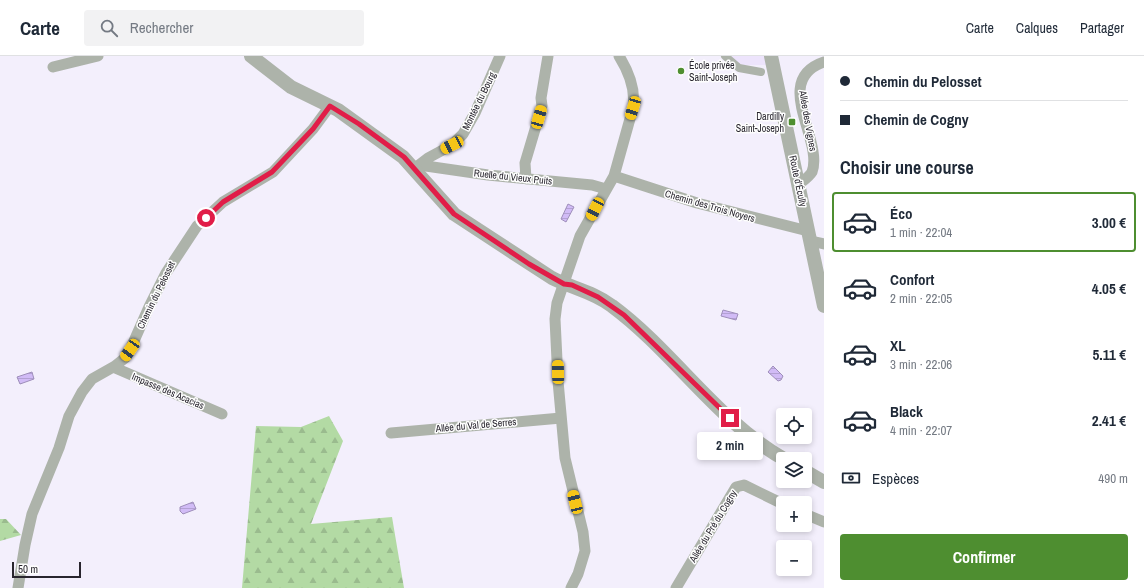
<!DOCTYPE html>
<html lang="fr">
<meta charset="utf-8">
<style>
:root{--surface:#fff;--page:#f2f2f3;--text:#1f2937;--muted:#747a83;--line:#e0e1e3;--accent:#4e8e30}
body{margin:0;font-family:"Archivo Narrow",sans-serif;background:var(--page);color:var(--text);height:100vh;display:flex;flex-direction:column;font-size:15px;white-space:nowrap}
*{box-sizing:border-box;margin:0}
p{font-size:13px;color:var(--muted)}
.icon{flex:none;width:22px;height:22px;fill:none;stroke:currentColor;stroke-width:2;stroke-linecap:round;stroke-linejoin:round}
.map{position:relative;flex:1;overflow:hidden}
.sheet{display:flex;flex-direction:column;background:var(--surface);width:320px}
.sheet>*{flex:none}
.hud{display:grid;align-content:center;height:88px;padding:0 16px;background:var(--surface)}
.fabs{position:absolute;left:776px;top:352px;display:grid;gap:8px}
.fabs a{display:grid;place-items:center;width:36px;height:36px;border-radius:4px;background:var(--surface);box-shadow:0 2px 6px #0003;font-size:20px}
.scale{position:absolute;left:12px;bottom:10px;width:69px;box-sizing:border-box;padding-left:4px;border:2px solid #28252e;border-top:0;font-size:11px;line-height:14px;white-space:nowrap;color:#28252e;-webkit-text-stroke:3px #fefefe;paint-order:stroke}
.end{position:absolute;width:18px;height:18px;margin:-9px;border:5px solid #e11d48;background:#fff;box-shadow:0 0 0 2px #fff}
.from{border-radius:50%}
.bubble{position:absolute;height:28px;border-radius:4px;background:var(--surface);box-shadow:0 2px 6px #0003;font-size:13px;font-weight:700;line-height:28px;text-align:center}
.car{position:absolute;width:12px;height:24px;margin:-12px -6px;border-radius:5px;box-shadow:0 0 3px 1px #0007;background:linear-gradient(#f5c518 24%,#345 0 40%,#f5c518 0 76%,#345 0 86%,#f5c518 0)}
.hud b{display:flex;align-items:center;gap:14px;height:38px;font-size:15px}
.hud b+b{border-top:1px solid var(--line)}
.hud i{width:10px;height:10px;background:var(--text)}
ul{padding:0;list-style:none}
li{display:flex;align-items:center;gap:12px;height:60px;margin:0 8px 6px;padding:0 8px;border:2px solid transparent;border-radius:4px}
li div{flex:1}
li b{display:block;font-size:15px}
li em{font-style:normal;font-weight:700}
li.on{border-color:var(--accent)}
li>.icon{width:36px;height:36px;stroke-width:1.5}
h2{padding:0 16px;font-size:18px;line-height:48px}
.pay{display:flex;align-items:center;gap:10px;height:44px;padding:0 16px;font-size:15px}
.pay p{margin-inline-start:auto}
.button{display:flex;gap:8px;margin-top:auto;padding:8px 16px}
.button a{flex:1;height:46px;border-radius:4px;background:var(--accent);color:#fff;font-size:16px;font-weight:700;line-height:46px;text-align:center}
header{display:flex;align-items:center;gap:24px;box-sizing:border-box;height:56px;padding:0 20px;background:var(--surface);border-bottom:1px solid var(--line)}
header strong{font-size:19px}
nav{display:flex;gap:22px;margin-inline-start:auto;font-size:14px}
.search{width:280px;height:36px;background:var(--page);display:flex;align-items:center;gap:10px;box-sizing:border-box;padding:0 14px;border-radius:4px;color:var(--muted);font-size:15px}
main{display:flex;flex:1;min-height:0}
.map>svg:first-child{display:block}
.built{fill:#ede4fc}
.forest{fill:url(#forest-firs)}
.water{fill:url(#water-rules);stroke:#9e8eba}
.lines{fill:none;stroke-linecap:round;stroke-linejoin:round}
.pedestrian{stroke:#adb3aa;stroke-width:8}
.minor{stroke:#adb3aa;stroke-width:11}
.tertiary{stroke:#adb3aa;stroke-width:14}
.route{stroke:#e11d48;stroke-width:5}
.poi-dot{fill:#4e8e30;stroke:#fefefe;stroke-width:1.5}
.labels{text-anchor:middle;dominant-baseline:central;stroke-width:3;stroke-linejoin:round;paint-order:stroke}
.poi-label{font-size:10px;fill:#28252e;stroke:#fefefe;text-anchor:start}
.street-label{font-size:10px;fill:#28252e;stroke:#fefefe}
</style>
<header>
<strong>Carte</strong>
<div class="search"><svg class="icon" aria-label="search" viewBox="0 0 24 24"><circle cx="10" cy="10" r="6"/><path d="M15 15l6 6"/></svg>Rechercher</div>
<nav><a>Carte</a><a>Calques</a><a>Partager</a></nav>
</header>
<main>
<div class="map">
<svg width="824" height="532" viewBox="0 0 824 532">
<defs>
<pattern id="forest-firs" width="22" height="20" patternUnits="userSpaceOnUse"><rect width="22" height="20" fill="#b3daa4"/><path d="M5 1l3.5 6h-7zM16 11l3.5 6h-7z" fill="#9abb8e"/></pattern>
<pattern id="water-rules" width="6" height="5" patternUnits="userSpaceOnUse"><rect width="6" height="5" fill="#d1bbf6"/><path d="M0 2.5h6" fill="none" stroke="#b3a1d3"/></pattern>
</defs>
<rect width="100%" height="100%" fill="#f3effc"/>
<path class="built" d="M732,0H765L767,9H741L732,3Z"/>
<path class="forest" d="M329,360L343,385L311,468L392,461L404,532H242L256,370L301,371Z
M0,463H6L21,479L0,485Z"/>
<path class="water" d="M568,148L574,151L566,166L561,163Z
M723,254L738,258L736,264L721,260Z
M773,310L783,320L781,324L778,325L768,316Z
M32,316L34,323L20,328L17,321Z
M193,446L196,453L183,458L180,455V451Z"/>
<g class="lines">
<path class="pedestrian" d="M725,0L739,12L761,16"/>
<path class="minor" d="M53,11L98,0
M419,109L488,119L592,129L606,133
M415,112L428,102L452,89L463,78L475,57L500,0
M614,120L697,147L808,175
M526,123L525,107L542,50L541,42L548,0
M798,129C803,125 809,121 812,116C824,84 771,24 824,6
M811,185L824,188
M113,311L222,358
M391,377L561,362
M805,458L824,466
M18,532L25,489L32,458L59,392L69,360L82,336L92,323L115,310L125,302L130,294L149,251L166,217L197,170L223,146L273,116L313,73L330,50
M571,532L578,518L585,495L583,476L565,402L558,325L555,263L557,247L580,180L614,120L633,52C636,33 629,16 619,0
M676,532L736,431L744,429L783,448"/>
<path class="tertiary" d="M251,0L291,31L338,54L403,101L454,158L552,222C572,232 594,236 612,250C673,295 717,365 784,403
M771,0L824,250
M805,415L824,426"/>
</g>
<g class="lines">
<path class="route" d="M206,162L223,146L272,116L313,73L330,50L359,68L404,101L454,158L529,208L564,228L572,229L598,241L624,259L730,362"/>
</g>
<g class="poi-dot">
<circle cx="681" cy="15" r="4"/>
<rect x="788" y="62" width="8" height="8" rx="2"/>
</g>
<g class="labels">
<g class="poi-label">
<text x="689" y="9">École privée<tspan x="689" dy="12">Saint-Joseph</tspan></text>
<text x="784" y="60" text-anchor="end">Dardilly<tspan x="784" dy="12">Saint-Joseph</tspan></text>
</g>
<g class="street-label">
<text transform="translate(479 45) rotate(-64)">Montée du Bourg</text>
<text transform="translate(808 65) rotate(80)">Allée des Vignes</text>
<text transform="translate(513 121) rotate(6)">Ruelle du Vieux Puits</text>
<text transform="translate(798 125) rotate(78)">Route d'Écully</text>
<text transform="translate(710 150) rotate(16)">Chemin des Trois Noyers</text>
<text transform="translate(156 239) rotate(-64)">Chemin du Pelosset</text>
<text transform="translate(168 335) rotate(23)">Impasse des Acacias</text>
<text transform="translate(476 369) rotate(-5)">Allée du Val de Serres</text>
<text transform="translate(713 470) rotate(-59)">Allée du Pré du Cogny</text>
</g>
</g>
</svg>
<div class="fabs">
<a><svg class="icon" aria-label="locate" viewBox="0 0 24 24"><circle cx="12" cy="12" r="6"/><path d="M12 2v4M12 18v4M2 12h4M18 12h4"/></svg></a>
<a><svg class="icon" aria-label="layers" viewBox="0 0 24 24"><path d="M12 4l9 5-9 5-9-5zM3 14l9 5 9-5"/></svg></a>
<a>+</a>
<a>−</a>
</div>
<div class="scale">50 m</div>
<i class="end from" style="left:206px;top:162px"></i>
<i class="end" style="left:730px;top:362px"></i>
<div class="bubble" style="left:697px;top:376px;width:66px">2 min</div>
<i class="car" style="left:633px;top:52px;rotate:197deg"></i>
<i class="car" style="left:539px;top:61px;rotate:16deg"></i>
<i class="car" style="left:452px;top:89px;rotate:243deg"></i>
<i class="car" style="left:595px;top:153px;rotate:207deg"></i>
<i class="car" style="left:130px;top:294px;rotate:215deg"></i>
<i class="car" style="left:558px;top:316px;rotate:359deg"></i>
<i class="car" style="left:575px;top:446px;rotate:346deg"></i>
</div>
<section class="sheet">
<div class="hud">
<b><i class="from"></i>Chemin du Pelosset</b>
<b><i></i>Chemin de Cogny</b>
</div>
<h2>Choisir une course</h2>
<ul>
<li class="on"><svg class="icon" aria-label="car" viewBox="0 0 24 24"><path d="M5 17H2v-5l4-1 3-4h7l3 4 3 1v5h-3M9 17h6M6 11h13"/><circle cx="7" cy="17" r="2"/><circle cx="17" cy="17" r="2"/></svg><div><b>Éco</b><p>1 min · 22:04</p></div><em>3.00 €</em></li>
<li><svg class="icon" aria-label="car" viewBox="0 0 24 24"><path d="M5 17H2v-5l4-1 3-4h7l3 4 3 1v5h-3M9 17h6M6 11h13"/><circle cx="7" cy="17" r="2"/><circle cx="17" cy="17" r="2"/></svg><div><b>Confort</b><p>2 min · 22:05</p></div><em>4.05 €</em></li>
<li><svg class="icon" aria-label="car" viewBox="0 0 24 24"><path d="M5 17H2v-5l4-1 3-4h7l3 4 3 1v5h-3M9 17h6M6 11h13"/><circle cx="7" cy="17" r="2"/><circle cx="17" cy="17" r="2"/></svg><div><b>XL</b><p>3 min · 22:06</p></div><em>5.11 €</em></li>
<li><svg class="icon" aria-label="car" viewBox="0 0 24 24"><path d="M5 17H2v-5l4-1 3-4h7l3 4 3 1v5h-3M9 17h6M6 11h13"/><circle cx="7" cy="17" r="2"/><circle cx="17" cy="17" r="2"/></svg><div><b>Black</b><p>4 min · 22:07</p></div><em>2.41 €</em></li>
</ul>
<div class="pay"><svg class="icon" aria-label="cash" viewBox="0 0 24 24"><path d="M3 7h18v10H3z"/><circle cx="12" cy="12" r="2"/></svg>Espèces<p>490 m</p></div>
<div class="button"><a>Confirmer</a></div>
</section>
</main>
